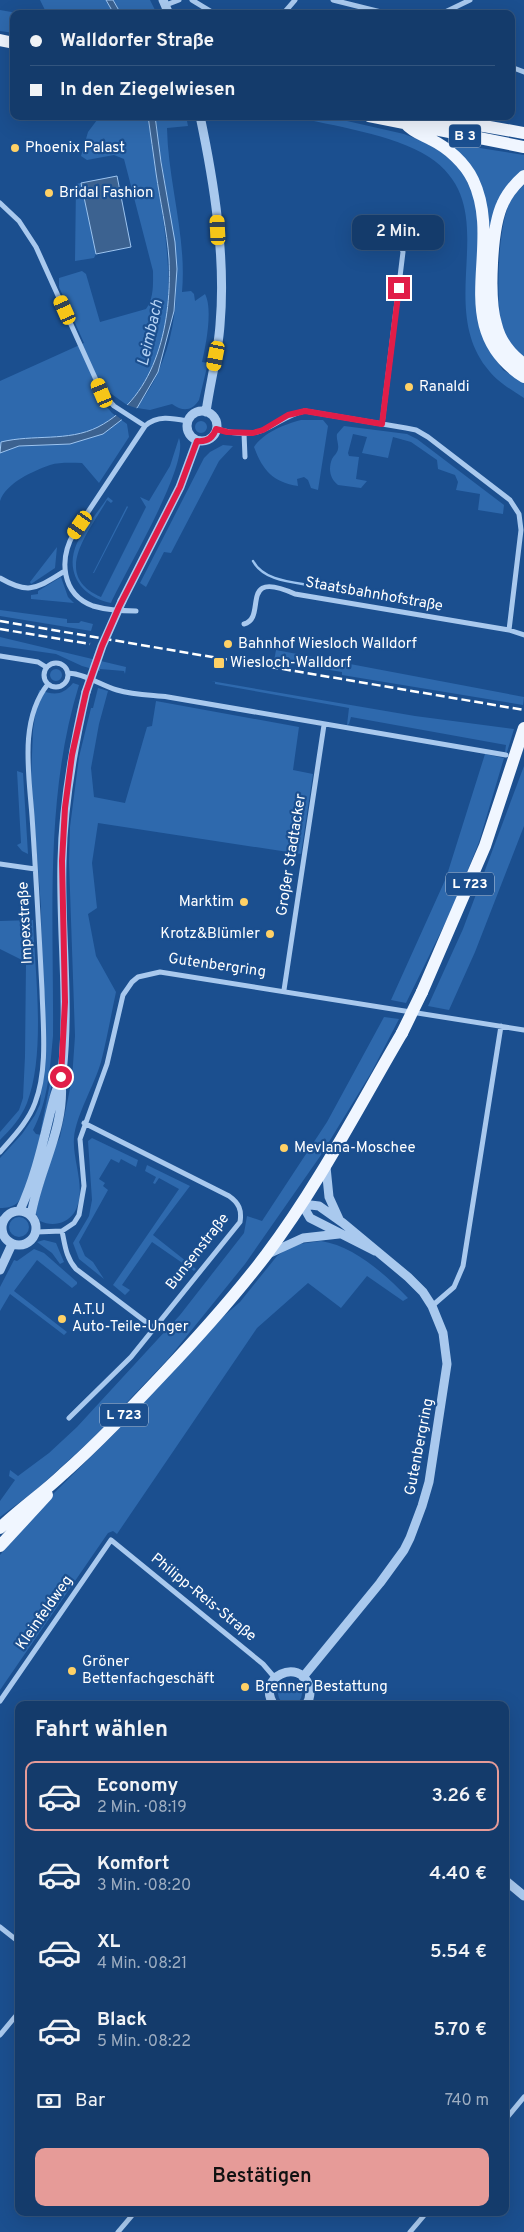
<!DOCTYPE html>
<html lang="de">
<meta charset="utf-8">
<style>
:root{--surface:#143b6b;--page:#214673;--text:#f1f3f6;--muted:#9dadc1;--line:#33557e;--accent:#e69b98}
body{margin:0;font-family:Overpass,sans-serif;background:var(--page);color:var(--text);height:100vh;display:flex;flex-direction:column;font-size:19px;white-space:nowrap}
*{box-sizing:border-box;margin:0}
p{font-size:16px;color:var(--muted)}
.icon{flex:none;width:28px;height:28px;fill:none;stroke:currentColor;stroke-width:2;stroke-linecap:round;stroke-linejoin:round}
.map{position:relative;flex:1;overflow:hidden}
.panel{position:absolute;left:15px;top:1701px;width:494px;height:515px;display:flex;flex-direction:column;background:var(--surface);border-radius:10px;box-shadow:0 5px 20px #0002,0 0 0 1px var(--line)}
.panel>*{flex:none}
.guide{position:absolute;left:10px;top:10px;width:505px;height:110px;border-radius:10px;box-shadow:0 5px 20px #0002,0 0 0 1px var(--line);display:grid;align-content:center;height:110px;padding:0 20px;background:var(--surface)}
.end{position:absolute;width:22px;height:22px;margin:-11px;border:6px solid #e11d48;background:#fff;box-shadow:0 0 0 2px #fff}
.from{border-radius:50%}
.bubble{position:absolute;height:35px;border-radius:10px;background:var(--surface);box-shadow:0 5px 20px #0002,0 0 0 1px var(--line);font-size:16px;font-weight:600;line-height:35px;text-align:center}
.car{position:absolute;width:15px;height:30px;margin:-15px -8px;border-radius:6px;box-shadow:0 0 4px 1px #0007;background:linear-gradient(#f5c518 24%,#345 0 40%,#f5c518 0 76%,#345 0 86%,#f5c518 0)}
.guide b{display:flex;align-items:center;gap:18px;height:48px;font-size:19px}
.guide b+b{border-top:1px solid var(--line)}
.guide i{width:12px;height:12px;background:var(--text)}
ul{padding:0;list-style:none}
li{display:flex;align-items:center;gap:15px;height:70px;margin:0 10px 8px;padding:0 10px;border:2px solid transparent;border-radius:10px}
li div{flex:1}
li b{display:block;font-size:19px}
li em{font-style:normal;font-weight:600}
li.selected{border-color:var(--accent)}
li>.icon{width:45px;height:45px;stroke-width:1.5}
h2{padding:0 20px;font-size:22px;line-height:60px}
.pay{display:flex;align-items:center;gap:12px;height:55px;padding:0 20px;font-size:19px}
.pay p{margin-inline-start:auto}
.action{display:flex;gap:10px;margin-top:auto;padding:10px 20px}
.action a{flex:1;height:58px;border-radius:10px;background:var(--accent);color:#111;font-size:20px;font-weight:600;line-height:58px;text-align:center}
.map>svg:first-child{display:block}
.green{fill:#2e69ad}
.water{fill:#3c6290;stroke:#9cc4f0}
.pier{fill:#1b4f8f}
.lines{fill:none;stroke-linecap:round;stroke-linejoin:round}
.stream{stroke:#9cc4f0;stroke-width:2.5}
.minor{stroke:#a9c9ee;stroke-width:5}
.tertiary{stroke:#a9c9ee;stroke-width:9}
.primary{stroke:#f0f6ff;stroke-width:12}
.rail{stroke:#fff;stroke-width:2.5;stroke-dasharray:9 4;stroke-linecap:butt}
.tertiary-bridge{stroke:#a9c9ee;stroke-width:9}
.primary-bridge{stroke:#f0f6ff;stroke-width:12}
.route{stroke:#e11d48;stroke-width:6}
.poi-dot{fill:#ffd166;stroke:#1b4f8f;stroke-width:2}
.labels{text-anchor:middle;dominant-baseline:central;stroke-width:4.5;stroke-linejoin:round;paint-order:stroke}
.shield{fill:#1b4f8f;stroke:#bbcadd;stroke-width:1}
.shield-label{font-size:14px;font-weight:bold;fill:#fff}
.poi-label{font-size:15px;fill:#fff;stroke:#1b4f8f;text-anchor:start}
.street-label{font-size:15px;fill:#fff;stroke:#1b4f8f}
.water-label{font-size:16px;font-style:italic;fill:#b5d3f5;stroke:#1b4f8f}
</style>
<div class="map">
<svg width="524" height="2232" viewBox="0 0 524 2232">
<rect width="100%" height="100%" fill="#1b4f8f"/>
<path class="green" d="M40,0H106L114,14H47Z
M113,0H150L157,14H121Z
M0,10L23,14H14V33L0,31Z
M100,116H148C151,138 153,159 157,180C169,254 185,346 127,405L103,388L99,398L112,413L127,424L129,437L99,483L82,463C72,463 60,462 50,465C33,471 6,483 0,501V381L84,343L59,287V278L82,271L86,274L100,322L146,309C154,298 153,284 153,271L124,159L114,155L87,160L81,156L88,132Z
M155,116H186L188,126L167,128C168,183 187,237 182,292L191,291L194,294L195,301L205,294C213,309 206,345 202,362L208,363L199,400C192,411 183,412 172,404L150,410L137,408C144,397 153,385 158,372C196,290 164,201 155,116Z
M291,116H325L404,134L433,145L462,170L479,209L490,351L503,370L524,382V398C510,389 496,381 486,367C435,300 505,207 429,157C393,134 333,126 291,116Z
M448,143L524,155V172L492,224L503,356L486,209Z
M81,183L96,254L94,258L75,261L76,184Z
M524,185V358C517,350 507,341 503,330C495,305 498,231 508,207C511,198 517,191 524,185Z
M301,420H323L328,426L318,490L311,488L308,480L304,477L297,479L298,486C273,482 263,471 254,447C263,433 285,424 301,420Z
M195 427a6 6 0 1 1 12 0a6 6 0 1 1-12 0Z
M344,426L407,434L417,439L504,505L503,514L478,510L480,494L456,490L458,482L455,475L438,469L437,460L411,442L393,437L388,458L362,453L367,437L353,434L348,453L349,456L359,457L356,479L367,481L361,488L338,485C330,479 328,469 332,459C334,455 337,454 338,449C339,444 336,439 337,434Z
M179,438C190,465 124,573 111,603C81,597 64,572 77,543C85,527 98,512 108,497L113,501L111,503L107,500C90,531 50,575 101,597L146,507L140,497L149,501L170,466Z
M223,445L233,446L219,461L171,553L164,552L146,587L140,583L204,458L210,452Z
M127,506L128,507L94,573H93Z
M57,547L55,568L31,584L30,582Z
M61,577L68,597L74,603L31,599V595L38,594V591Z
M0,610L67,619V623H79L81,621L93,624L91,631L0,616Z
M0,637L126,667L125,674L124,671L100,669V671L82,666L56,654L0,646Z
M276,650L524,697L523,705L342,675V672L274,661Z
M50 675a6 6 0 1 1 12 0a6 6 0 1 1-12 0Z
M211,681L415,716L514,729L507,752H505L506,745L351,717L349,724L347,725L349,708L215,684V682Z
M73,683L79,685C44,798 54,920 53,1036C50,1068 48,1102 33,1130L36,1134L42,1135C37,1150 28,1192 18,1202C14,1207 6,1208 0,1208V1158L22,1134L35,1115L40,1104L43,1070L41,907L31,779L33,730L39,690C54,695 62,696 73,683Z
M98,688L108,691L99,724L91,768L94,797L125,803L147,727L152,726L156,701L299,727L293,770L313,774L301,854L98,823L92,863L97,908L88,914L96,956L116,992C111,1015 107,1039 101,1062C94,1086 76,1115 74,1138C72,1161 88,1191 74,1213C66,1224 52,1227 40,1221L35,1212L54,1149L60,1137L72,1079L75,1036L69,862L70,827L79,757L91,708H93Z
M485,754L504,758L479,842L453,907L406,1003L391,1000L446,878Z
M524,766V826L475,952L449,1010L428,1006L463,929Z
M17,771L23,773L28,854L22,851L17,845L21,843Z
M33,920C35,974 46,1053 27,1103C21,1118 11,1129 0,1140V1132L19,1110L23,1098L25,1056L26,962L0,949V921Z
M384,1017L399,1019L371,1073L321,1155L245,1264L169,1358L92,1439L36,1490L0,1517V1501L15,1480L9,1476L10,1470L18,1476L49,1453L77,1427L180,1315L244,1233L247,1216L262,1221L327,1122Z
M52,1073H54L43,1131L41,1129Z
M92,1138L138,1160L136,1167L121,1159L119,1163L111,1159L99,1179L105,1183L103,1186L108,1190L79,1242L85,1256L93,1262L104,1279L79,1259L73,1243L89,1216L92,1200L88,1141Z
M147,1165L190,1186L153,1235L196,1269L194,1271L152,1242L122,1285L130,1290L125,1295L113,1285L179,1189L159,1178L155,1184L153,1183L156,1177L145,1171Z
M9 1227a10 10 0 1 1 20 0a10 10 0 1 1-20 0Z
M44,1240L56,1243L64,1262L60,1264L52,1253L37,1242Z
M321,1241C354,1246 385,1274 408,1298L403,1301L367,1276L341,1308L308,1283L257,1328L117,1534L113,1531L108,1533L0,1690V1555L54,1493L114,1434L218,1321L240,1302L277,1256L287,1249L299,1244Z
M34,1249L44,1253L77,1282V1284L72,1288L37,1260L14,1291L67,1332L64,1335L10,1294L0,1311V1287L14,1260L17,1261Z
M278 1693a12 12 0 1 1 24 0a12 12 0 1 1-24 0Z"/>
<path class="water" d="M106,0H113L121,14H114Z
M148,116H155L161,162L175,242L177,269L174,311L158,372L137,408L103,434L70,444L19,446L0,453L1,442C33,434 68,442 98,427C158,396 172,320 169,259C167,230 160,201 156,173C153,154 151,135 148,116Z
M117,176L131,247L96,254L81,183Z"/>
<path class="pier" d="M124,404L139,409L125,422L113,413Z"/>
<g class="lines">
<path class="stream" d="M253,561C265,583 298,582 320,587"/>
<path class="minor" d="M192,0L215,14
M333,0L389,14
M166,5L179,0
M283,14L295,0
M431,14L443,13L470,0
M511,67L524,72
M0,203L19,221L36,247L102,393L114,406L145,426
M382,424L403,252L399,240L386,233
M217,429C231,433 249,436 263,430C278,424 288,414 305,411L406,428L416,430L428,437L510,500L519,514L521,530L509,630
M244,433L245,457
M0,578C31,596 37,587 65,571
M136,611C122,611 107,610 93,606C61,594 59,559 74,533L145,426C157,415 172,418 187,421
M244,624C268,618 237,568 295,594L509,630L524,635
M0,656L38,662L46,667
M44 675a12 12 0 1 1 24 0a12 12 0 1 1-24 0Z
M68,673C86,674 100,685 117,690C134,695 151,695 168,697L506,755
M0,864L35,869
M284,990L324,725
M0,1152C13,1137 28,1122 35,1103C48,1069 43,1026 42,990C39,932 36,874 32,816C29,774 19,720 48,684
M0,1219L3,1220
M62,1231C65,1245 66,1258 76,1269L154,1328
M36,1232L62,1231L74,1223L79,1215L84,1186L80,1139L107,1064L123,995L132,982L138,977L160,972L524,1030
M432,1306L454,1287L463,1266L501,1026
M69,1418L131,1357L240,1222C242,1210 239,1203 229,1196L84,1123
M0,1701L111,1540L263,1664L275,1678
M0,1927L19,1942
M0,2035L19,2012
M505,2120L524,2097
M118,2232L135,2212
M410,2232L427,2212"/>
<path class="tertiary" d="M163,0L169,14
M200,116C214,182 226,257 220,325C218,354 210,383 206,412
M187 426a15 15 0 1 1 30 0a15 15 0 1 1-30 0Z
M122,601L180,487L197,441
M326,1167L329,1197L339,1219
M20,1210C37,1174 44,1136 54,1098C56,1089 61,1081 62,1073C70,1002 60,931 62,861C63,803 73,748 86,692
M2 1228a17 17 0 1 1 34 0a17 17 0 1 1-34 0Z
M31,1215C39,1169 66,1127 61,1080
M268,1254L303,1238L339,1234
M0,1270L12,1244
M303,1677L380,1583L404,1550L410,1538L422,1506L429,1482L447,1364L443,1333L432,1306L423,1292L408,1277L343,1223L319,1206L302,1204L310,1218L375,1251
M274,1705C255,1677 300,1657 309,1686C311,1693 310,1699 306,1705
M505,1880L524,1896"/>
<path class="primary" d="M0,40L14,43
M369,116L524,147
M427,116L524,133
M406,124C413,132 423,135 432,140C448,148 465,163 473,180C505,247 446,327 524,377
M524,176C515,184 508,192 503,203C491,227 488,299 496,324C500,341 510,354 524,364
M422,992L485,846L524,728
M0,1528C20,1509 43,1493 63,1474C98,1443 130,1409 162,1375C198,1337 234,1297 266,1255C318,1186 358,1108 402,1033
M0,1546L47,1495"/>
<path class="rail" d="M0,621L524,710
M0,629L90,644"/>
<path class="tertiary-bridge" d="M86,692L102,646L122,601"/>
<path class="primary-bridge" d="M402,1033L422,992"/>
</g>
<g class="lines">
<path class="route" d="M61,1077L65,1002L62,861L65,808L72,755L86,692L102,646L119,607L180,487L197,441C207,442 213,438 216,429L227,432L253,433L263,430L288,415L305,411L382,424L399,288"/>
</g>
<g class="poi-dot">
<circle cx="15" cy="148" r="5"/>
<circle cx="49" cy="193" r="5"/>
<circle cx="409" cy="387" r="5"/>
<circle cx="228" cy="644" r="5"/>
<rect x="213" y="657" width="12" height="12" rx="2.5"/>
<circle cx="244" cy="902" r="5"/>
<circle cx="270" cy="934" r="5"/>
<circle cx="284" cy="1148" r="5"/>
<circle cx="62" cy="1319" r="5"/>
<circle cx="72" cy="1671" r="5"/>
<circle cx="245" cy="1687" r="5"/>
</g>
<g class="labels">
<g class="shield">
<rect x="449" y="124.5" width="32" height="23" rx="4"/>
<rect x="446" y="872.5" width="48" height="23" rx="4"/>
<rect x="100" y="1403.5" width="48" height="23" rx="4"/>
</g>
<g class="shield-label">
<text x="465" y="136">B 3</text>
<text x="470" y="884">L 723</text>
<text x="124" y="1415">L 723</text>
</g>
<g class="poi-label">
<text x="25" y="148">Phoenix Palast</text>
<text x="59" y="193">Bridal Fashion</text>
<text x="419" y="387">Ranaldi</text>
<text x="238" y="644">Bahnhof Wiesloch Walldorf</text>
<text x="230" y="663">Wiesloch-Walldorf</text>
<text x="234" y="902" text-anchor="end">Marktim</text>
<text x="260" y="934" text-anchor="end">Krotz&amp;Blümler</text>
<text x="294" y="1148">Mevlana-Moschee</text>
<text x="72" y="1310">A.T.U<tspan x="72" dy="17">Auto-Teile-Unger</tspan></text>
<text x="82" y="1662">Gröner<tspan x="82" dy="17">Bettenfachgeschäft</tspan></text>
<text x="255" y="1687">Brenner Bestattung</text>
</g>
<g class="street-label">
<text transform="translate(374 595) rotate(10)">Staatsbahnhofstraße</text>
<text transform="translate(292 855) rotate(-81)">Großer Stadtacker</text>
<text transform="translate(26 923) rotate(-93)">Impexstraße</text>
<text transform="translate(217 966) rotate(8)">Gutenbergring</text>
<text transform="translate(198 1252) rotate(-52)">Bunsenstraße</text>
<text transform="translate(420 1447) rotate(-79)">Gutenbergring</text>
<text transform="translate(203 1598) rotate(39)">Philipp-Reis-Straße</text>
<text transform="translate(45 1613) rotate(-55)">Kleinfeldweg</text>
</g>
<g class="water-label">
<text transform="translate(151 333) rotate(-77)">Leimbach</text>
</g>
</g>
</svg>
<i class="end from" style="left:61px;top:1077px"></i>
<i class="end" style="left:399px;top:288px"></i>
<div class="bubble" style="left:352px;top:215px;width:92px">2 Min.</div>
<i class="car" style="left:218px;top:230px;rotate:357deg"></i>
<i class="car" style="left:65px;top:310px;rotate:336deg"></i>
<i class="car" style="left:216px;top:356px;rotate:191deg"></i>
<i class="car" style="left:102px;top:393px;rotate:337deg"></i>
<i class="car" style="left:80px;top:525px;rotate:215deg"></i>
<div class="guide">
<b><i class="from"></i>Walldorfer Straße</b>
<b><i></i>In den Ziegelwiesen</b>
</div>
<section class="panel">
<h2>Fahrt wählen</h2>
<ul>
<li class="selected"><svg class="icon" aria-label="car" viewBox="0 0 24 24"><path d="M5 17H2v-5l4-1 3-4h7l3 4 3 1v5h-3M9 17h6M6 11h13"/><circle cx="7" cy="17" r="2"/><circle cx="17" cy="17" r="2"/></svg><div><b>Economy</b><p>2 Min. · 08:19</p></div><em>3.26 €</em></li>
<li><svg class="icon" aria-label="car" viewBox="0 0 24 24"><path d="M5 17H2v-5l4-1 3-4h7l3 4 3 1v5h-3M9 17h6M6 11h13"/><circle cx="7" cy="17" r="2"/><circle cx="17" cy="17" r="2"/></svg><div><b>Komfort</b><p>3 Min. · 08:20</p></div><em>4.40 €</em></li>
<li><svg class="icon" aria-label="car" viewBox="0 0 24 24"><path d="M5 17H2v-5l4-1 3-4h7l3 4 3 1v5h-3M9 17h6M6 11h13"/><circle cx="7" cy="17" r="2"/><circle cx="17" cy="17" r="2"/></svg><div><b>XL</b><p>4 Min. · 08:21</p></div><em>5.54 €</em></li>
<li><svg class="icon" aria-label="car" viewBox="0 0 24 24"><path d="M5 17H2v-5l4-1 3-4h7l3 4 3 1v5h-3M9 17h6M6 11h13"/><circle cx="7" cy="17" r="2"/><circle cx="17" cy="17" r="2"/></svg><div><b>Black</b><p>5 Min. · 08:22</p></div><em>5.70 €</em></li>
</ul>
<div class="pay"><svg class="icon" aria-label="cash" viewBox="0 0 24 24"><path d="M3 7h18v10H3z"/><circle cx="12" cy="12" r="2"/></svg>Bar<p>740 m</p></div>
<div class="action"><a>Bestätigen</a></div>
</section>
</div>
